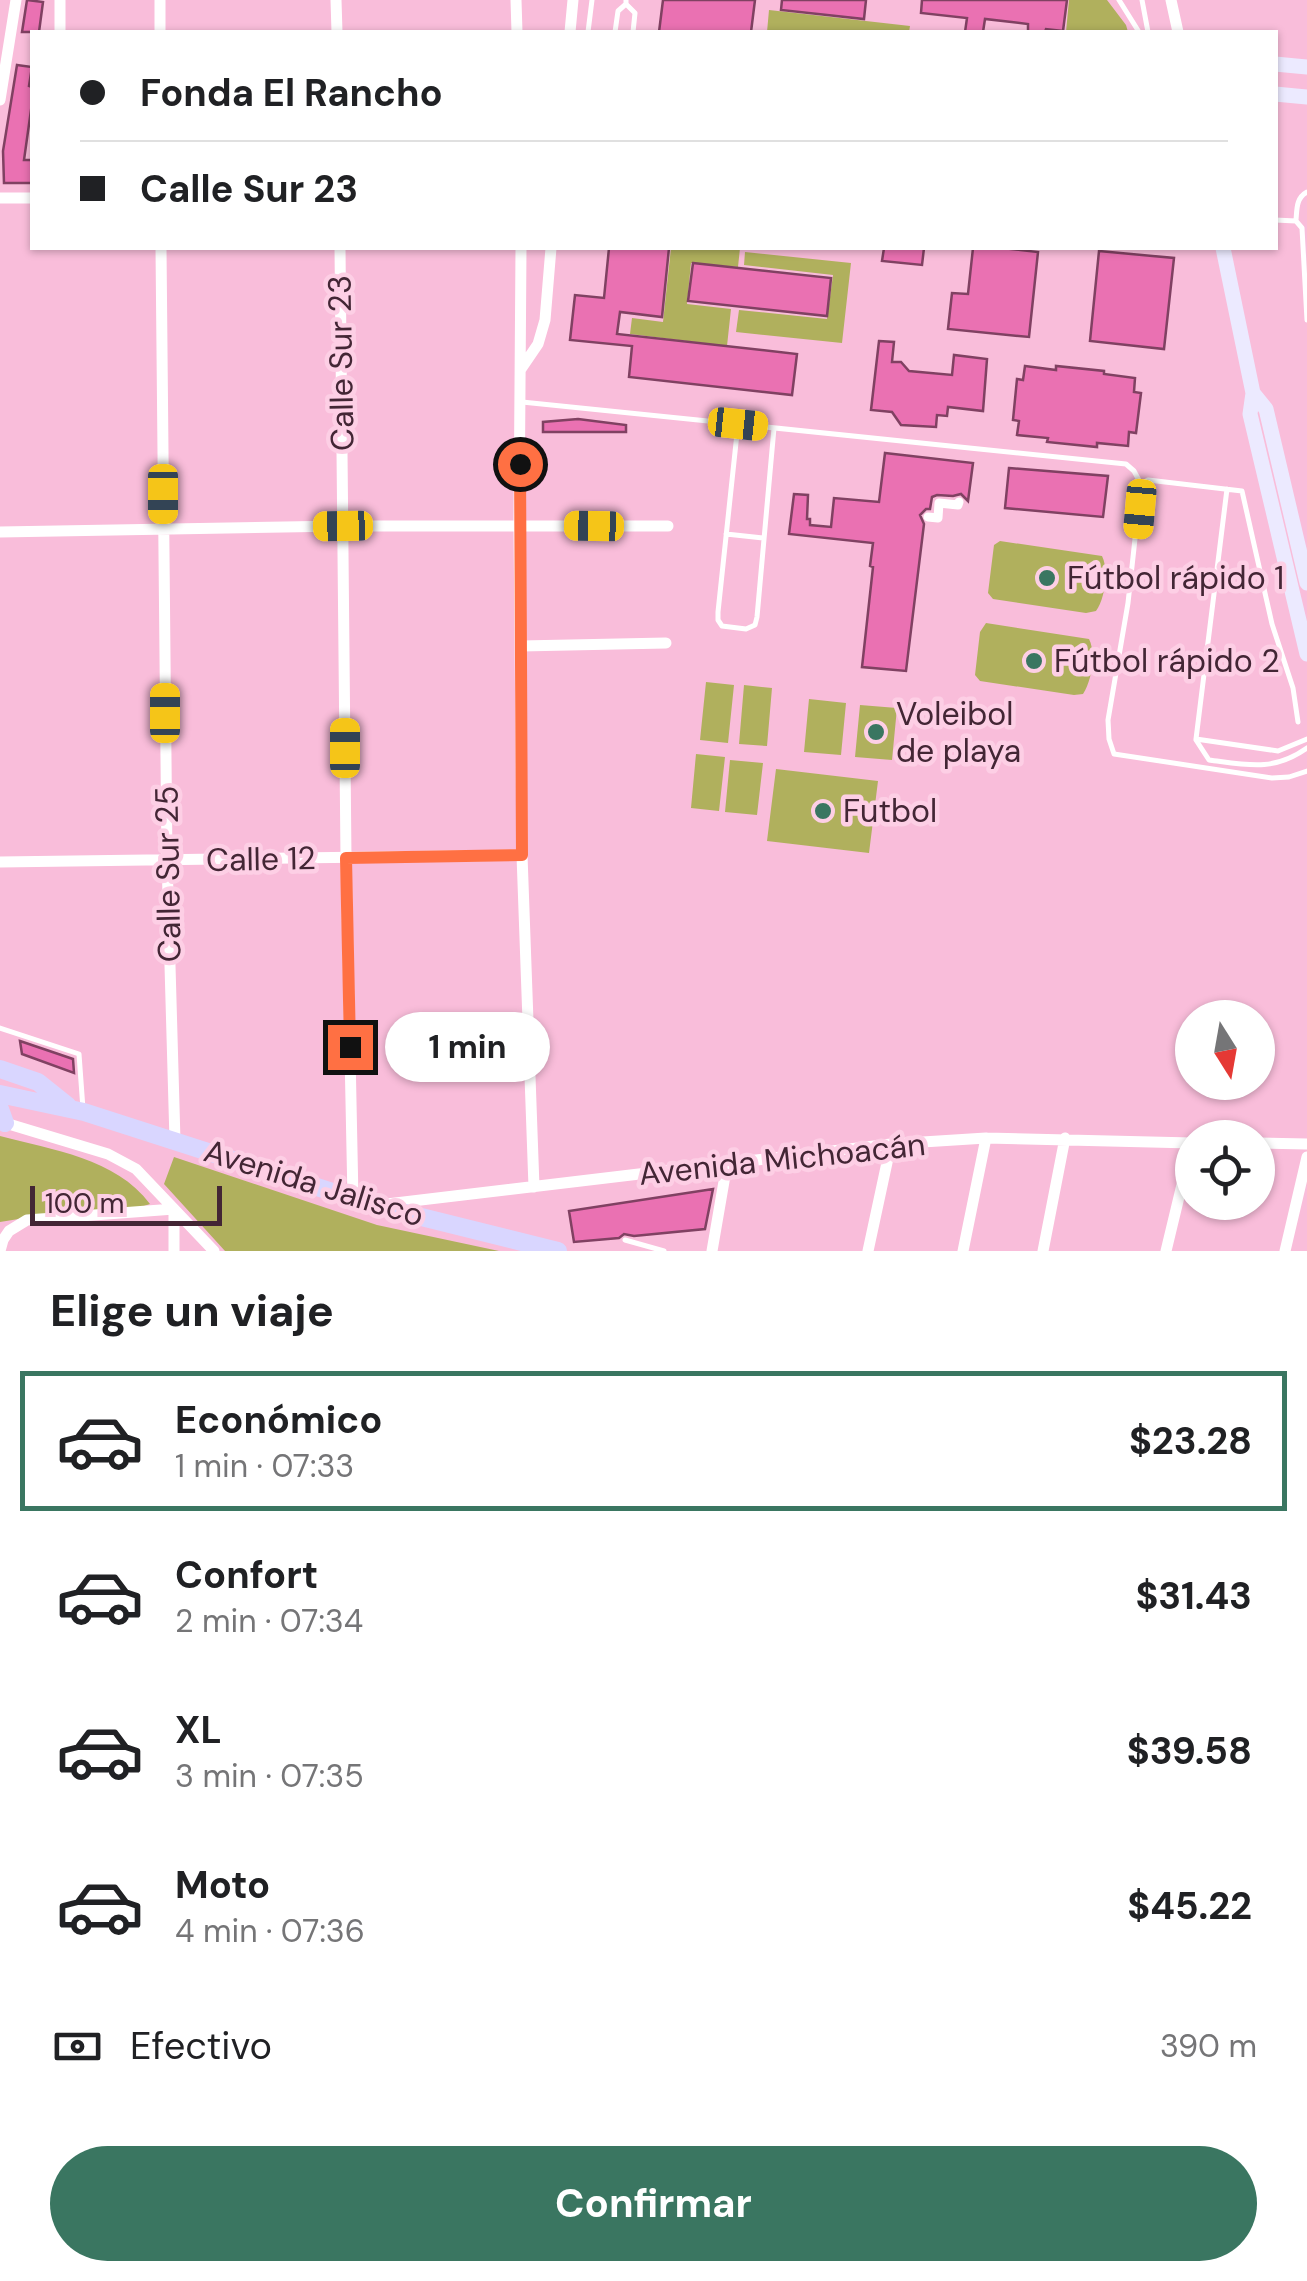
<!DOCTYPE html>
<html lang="es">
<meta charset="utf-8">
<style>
:root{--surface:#fff;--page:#f6f6f6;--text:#202124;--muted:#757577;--line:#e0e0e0;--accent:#3a7661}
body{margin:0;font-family:"DM Sans",sans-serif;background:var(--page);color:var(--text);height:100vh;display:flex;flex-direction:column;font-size:38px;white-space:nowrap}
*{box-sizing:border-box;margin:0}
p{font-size:32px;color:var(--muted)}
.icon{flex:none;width:55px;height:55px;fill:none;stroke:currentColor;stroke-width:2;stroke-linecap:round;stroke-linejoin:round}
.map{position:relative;height:1251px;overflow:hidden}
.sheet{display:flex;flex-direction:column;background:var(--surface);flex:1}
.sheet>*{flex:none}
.hud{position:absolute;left:30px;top:30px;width:1248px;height:220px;border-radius:0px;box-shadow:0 2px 8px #0004;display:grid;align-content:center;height:220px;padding:0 50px;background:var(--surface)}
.needle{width:65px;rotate:169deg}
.tools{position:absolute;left:1175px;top:1000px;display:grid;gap:20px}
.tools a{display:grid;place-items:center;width:100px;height:100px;border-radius:50%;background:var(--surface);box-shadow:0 2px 8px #0004;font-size:50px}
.scale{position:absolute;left:30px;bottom:25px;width:192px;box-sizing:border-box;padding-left:10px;border:5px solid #432635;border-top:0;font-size:28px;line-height:35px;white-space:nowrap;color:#432635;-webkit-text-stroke:8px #fdcfe5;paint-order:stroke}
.end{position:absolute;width:45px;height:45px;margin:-22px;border:12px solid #ff7043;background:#111;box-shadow:0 0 0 5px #111}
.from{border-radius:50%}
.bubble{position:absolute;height:70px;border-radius:35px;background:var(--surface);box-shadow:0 2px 8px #0004;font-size:32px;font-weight:700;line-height:70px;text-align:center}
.car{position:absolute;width:30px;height:60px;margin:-30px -15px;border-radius:12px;box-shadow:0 0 8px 2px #0007;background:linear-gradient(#f5c518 24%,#345 0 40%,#f5c518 0 76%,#345 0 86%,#f5c518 0)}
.hud b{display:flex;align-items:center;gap:35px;height:95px;font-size:38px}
.hud b+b{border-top:2px solid var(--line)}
.hud i{width:25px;height:25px;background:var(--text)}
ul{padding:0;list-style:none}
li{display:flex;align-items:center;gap:30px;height:140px;margin:0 20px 15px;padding:0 30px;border:5px solid transparent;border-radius:0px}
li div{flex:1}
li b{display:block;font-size:38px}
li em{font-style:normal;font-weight:700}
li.current{border-color:var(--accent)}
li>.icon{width:90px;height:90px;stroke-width:1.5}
h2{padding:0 50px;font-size:45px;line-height:120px}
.pay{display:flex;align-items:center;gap:25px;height:110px;padding:0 50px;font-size:38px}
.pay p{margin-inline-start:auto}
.cta{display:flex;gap:20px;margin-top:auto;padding:20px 50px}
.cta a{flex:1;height:115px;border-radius:60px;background:var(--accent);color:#fff;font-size:40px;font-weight:700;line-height:115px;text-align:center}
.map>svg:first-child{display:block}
.green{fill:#b0b05d}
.building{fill:#ea71b2;stroke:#804162;stroke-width:2.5}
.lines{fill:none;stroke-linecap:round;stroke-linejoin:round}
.service{stroke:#fff;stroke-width:5}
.pedestrian{stroke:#fff;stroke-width:9}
.minor{stroke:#fff;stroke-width:11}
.secondary{stroke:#eceaff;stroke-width:15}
.primary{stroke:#d9d6ff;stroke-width:18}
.route{stroke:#ff7043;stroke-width:12}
.poi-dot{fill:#3a7661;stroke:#fdcfe5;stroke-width:4}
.labels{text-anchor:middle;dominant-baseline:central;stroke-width:9;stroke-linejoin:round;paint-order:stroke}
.street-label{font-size:32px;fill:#432635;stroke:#fdcfe5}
.poi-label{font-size:32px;fill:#432635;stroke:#fdcfe5;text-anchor:start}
</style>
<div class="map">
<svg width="1307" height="1251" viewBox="0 0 1307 1251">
<rect width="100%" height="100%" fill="#f9bdda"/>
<path class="green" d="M1069,0H1107L1126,25L1128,32H1066Z
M769,10L910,26L909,32H767Z
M671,248H740L738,267L691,263L687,304L731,309L727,346L630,334L632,318L663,322Z
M745,252L851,263L842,343L736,332L739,310L827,319L833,275L744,265Z
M1000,541L1102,556C1109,570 1105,599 1096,611L1086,613L993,599L988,593L994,545Z
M986,623L1089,639C1096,652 1092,681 1083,694L1074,695L980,681L975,675L980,632Z
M706,682L734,685L728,743L700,740Z
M744,685L772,688L767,746L739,744Z
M809,699L846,703L841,755L804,752Z
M860,705L897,708L892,760L855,757Z
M696,754L725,757L719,811L691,808Z
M730,760L763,763L757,815L725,812Z
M776,769L878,781L869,853L767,841Z
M0,1136C52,1150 116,1158 150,1204L132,1210L31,1217L0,1222Z
M174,1157L377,1225L499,1251H225L164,1184Z"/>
<path class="building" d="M27,0L43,2L39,32H22Z
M663,0H755L751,32H659Z
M782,0H866L864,19L781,10Z
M922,0H1067L1063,31L1046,29L1045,32H1028V24L985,19L983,32H965L967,18L921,13Z
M17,65L32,67L29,86L32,87V103L24,160H32V183H4L3,151Z
M609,248H669L662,317L620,312L617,334L797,354L792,395L629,377L632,346L570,340L575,295L604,298Z
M884,248H924L922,265L882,261Z
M973,248H1002L1038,252L1029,337L948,329L952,293L968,294Z
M1099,251L1174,258L1164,349L1090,341Z
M693,263L831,278L827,316L688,301Z
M879,341L894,342L892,362H901L909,371L952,375L954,355L987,359L983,411L948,407L947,416L937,415L936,427L901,425L892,412L871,410Z
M1025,366L1056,370V366L1104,371V374L1135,378L1134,392L1141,393L1136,433L1129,432L1128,446L1097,443V447L1047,442L1048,438L1017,435L1019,421L1013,420L1017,379L1023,380Z
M578,419L626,425V432H543V422Z
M885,453L973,463L968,501L961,494L953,496L937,495L932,497L930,509H926L920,515L924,524L906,671L862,667L873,567L870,566L873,543L789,534L794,494L808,495L807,519H810V525L831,527L834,498L879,502Z
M1009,468L1108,476L1103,517L1005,508Z
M20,1041L73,1059L74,1073L22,1054Z
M713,1189L705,1229L634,1236L624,1234L619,1238L574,1242L569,1211Z"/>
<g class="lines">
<path class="service" d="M1119,0L1139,32
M1142,0L1148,32
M626,4L635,13L633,32
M588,32L592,0
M615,32L618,11L626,4V0
M1275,220L1296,221L1302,228L1307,320
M1296,220C1297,209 1296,198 1307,192
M522,402L1126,464L1134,471L1141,484
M738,424L718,612V620L722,626L746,629L755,625L757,617L774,428
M1227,489L1196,739L1278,751L1307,739
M726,534L763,538
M1298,722L1293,688L1272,624L1242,491L1148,480L1141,484L1128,603L1108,720L1109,739L1114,754L1272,778L1289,777L1307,771
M1196,740L1209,760C1247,765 1273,772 1307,748
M0,1028L79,1054L83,1109
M625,1240L664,1251"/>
<path class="pedestrian" d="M928,517L938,518L939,503L958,505L959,502"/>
<path class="minor" d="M60,0V32
M160,0V32
M336,0L337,32
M516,0L517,32
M1171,0L1178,32
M570,32L573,0
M0,100L16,0
M0,198H32
M161,248L167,860L175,1141
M340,248L346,858L353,1199
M521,248L519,525L522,855L534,1187
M521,369L538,344L545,320L551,248
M0,532L343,526H668
M521,646L666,643
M0,862L522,855
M2,1122L108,1154L136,1169L214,1251
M1258,1143L1307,1144
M387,1204L891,1144L986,1138L1192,1143
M9,1231L27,1220L174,1209
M0,1251L3,1240L9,1231
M174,1251V1209
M712,1251L727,1164
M868,1251L891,1144
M963,1251L986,1138
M1043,1251L1065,1138
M1166,1251L1192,1143
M1285,1251L1307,1157"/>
<path class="secondary" d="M1275,64L1307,67
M1275,94L1307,97
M1223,248L1253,393L1250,414L1307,654
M1253,393L1266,409L1307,583"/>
<path class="primary" d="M0,1069L38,1082L68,1106
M0,1094L84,1112L373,1205L558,1251
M0,1109L5,1123"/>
</g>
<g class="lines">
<path class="route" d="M350,1047L346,858L522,855L520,464"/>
</g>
<g class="poi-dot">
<circle cx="1047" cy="578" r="10"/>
<circle cx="1034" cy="661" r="10"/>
<circle cx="876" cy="732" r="10"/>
<circle cx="823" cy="811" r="10"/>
</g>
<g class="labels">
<g class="street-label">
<text transform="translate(341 363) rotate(-91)">Calle Sur 23</text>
<text transform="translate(261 859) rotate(-1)">Calle 12</text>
<text transform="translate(168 874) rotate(-91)">Calle Sur 25</text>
<text transform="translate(782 1159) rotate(-6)">Avenida Michoacán</text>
<text transform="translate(314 1183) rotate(17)">Avenida Jalisco</text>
</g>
<g class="poi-label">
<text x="1067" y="578">Fútbol rápido 1</text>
<text x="1054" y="661">Fútbol rápido 2</text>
<text x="896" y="714">Voleibol<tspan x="896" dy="37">de playa</tspan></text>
<text x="843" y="811">Futbol</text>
</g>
</g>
</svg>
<div class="tools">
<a><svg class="needle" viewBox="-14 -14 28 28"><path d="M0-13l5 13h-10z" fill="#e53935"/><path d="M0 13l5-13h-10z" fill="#757577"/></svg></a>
<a><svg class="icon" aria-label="locate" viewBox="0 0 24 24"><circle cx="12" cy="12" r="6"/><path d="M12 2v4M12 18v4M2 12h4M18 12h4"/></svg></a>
</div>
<div class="scale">100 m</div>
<i class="end from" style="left:520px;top:464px"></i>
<i class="end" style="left:350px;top:1047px"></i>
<div class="bubble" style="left:385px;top:1012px;width:165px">1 min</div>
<i class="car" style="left:738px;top:424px;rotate:96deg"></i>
<i class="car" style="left:163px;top:494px;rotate:180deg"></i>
<i class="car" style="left:1140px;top:509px;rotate:185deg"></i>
<i class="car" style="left:343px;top:526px;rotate:269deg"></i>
<i class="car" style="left:594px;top:526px;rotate:271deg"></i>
<i class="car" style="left:165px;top:713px;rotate:0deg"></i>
<i class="car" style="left:345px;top:748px;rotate:0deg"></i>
<div class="hud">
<b><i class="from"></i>Fonda El Rancho</b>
<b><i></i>Calle Sur 23</b>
</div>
</div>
<section class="sheet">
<h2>Elige un viaje</h2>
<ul>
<li class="current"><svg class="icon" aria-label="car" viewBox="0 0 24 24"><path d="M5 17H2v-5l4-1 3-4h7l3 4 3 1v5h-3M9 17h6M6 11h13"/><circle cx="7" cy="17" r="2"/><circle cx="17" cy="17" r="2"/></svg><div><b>Económico</b><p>1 min · 07:33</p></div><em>$23.28</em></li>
<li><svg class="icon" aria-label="car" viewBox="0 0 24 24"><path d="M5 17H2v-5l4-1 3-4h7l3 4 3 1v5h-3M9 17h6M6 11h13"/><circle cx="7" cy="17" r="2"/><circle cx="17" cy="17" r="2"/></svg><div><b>Confort</b><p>2 min · 07:34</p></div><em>$31.43</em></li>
<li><svg class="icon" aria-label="car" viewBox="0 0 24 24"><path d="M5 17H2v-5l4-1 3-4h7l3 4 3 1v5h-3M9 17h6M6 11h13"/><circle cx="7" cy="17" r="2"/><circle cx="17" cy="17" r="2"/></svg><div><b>XL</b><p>3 min · 07:35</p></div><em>$39.58</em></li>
<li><svg class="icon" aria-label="car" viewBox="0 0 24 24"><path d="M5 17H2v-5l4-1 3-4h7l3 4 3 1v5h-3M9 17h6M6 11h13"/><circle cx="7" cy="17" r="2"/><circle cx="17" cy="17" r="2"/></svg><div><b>Moto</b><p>4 min · 07:36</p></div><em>$45.22</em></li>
</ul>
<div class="pay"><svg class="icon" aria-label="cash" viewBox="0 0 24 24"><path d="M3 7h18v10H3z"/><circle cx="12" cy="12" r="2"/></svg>Efectivo<p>390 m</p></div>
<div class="cta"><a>Confirmar</a></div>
</section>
